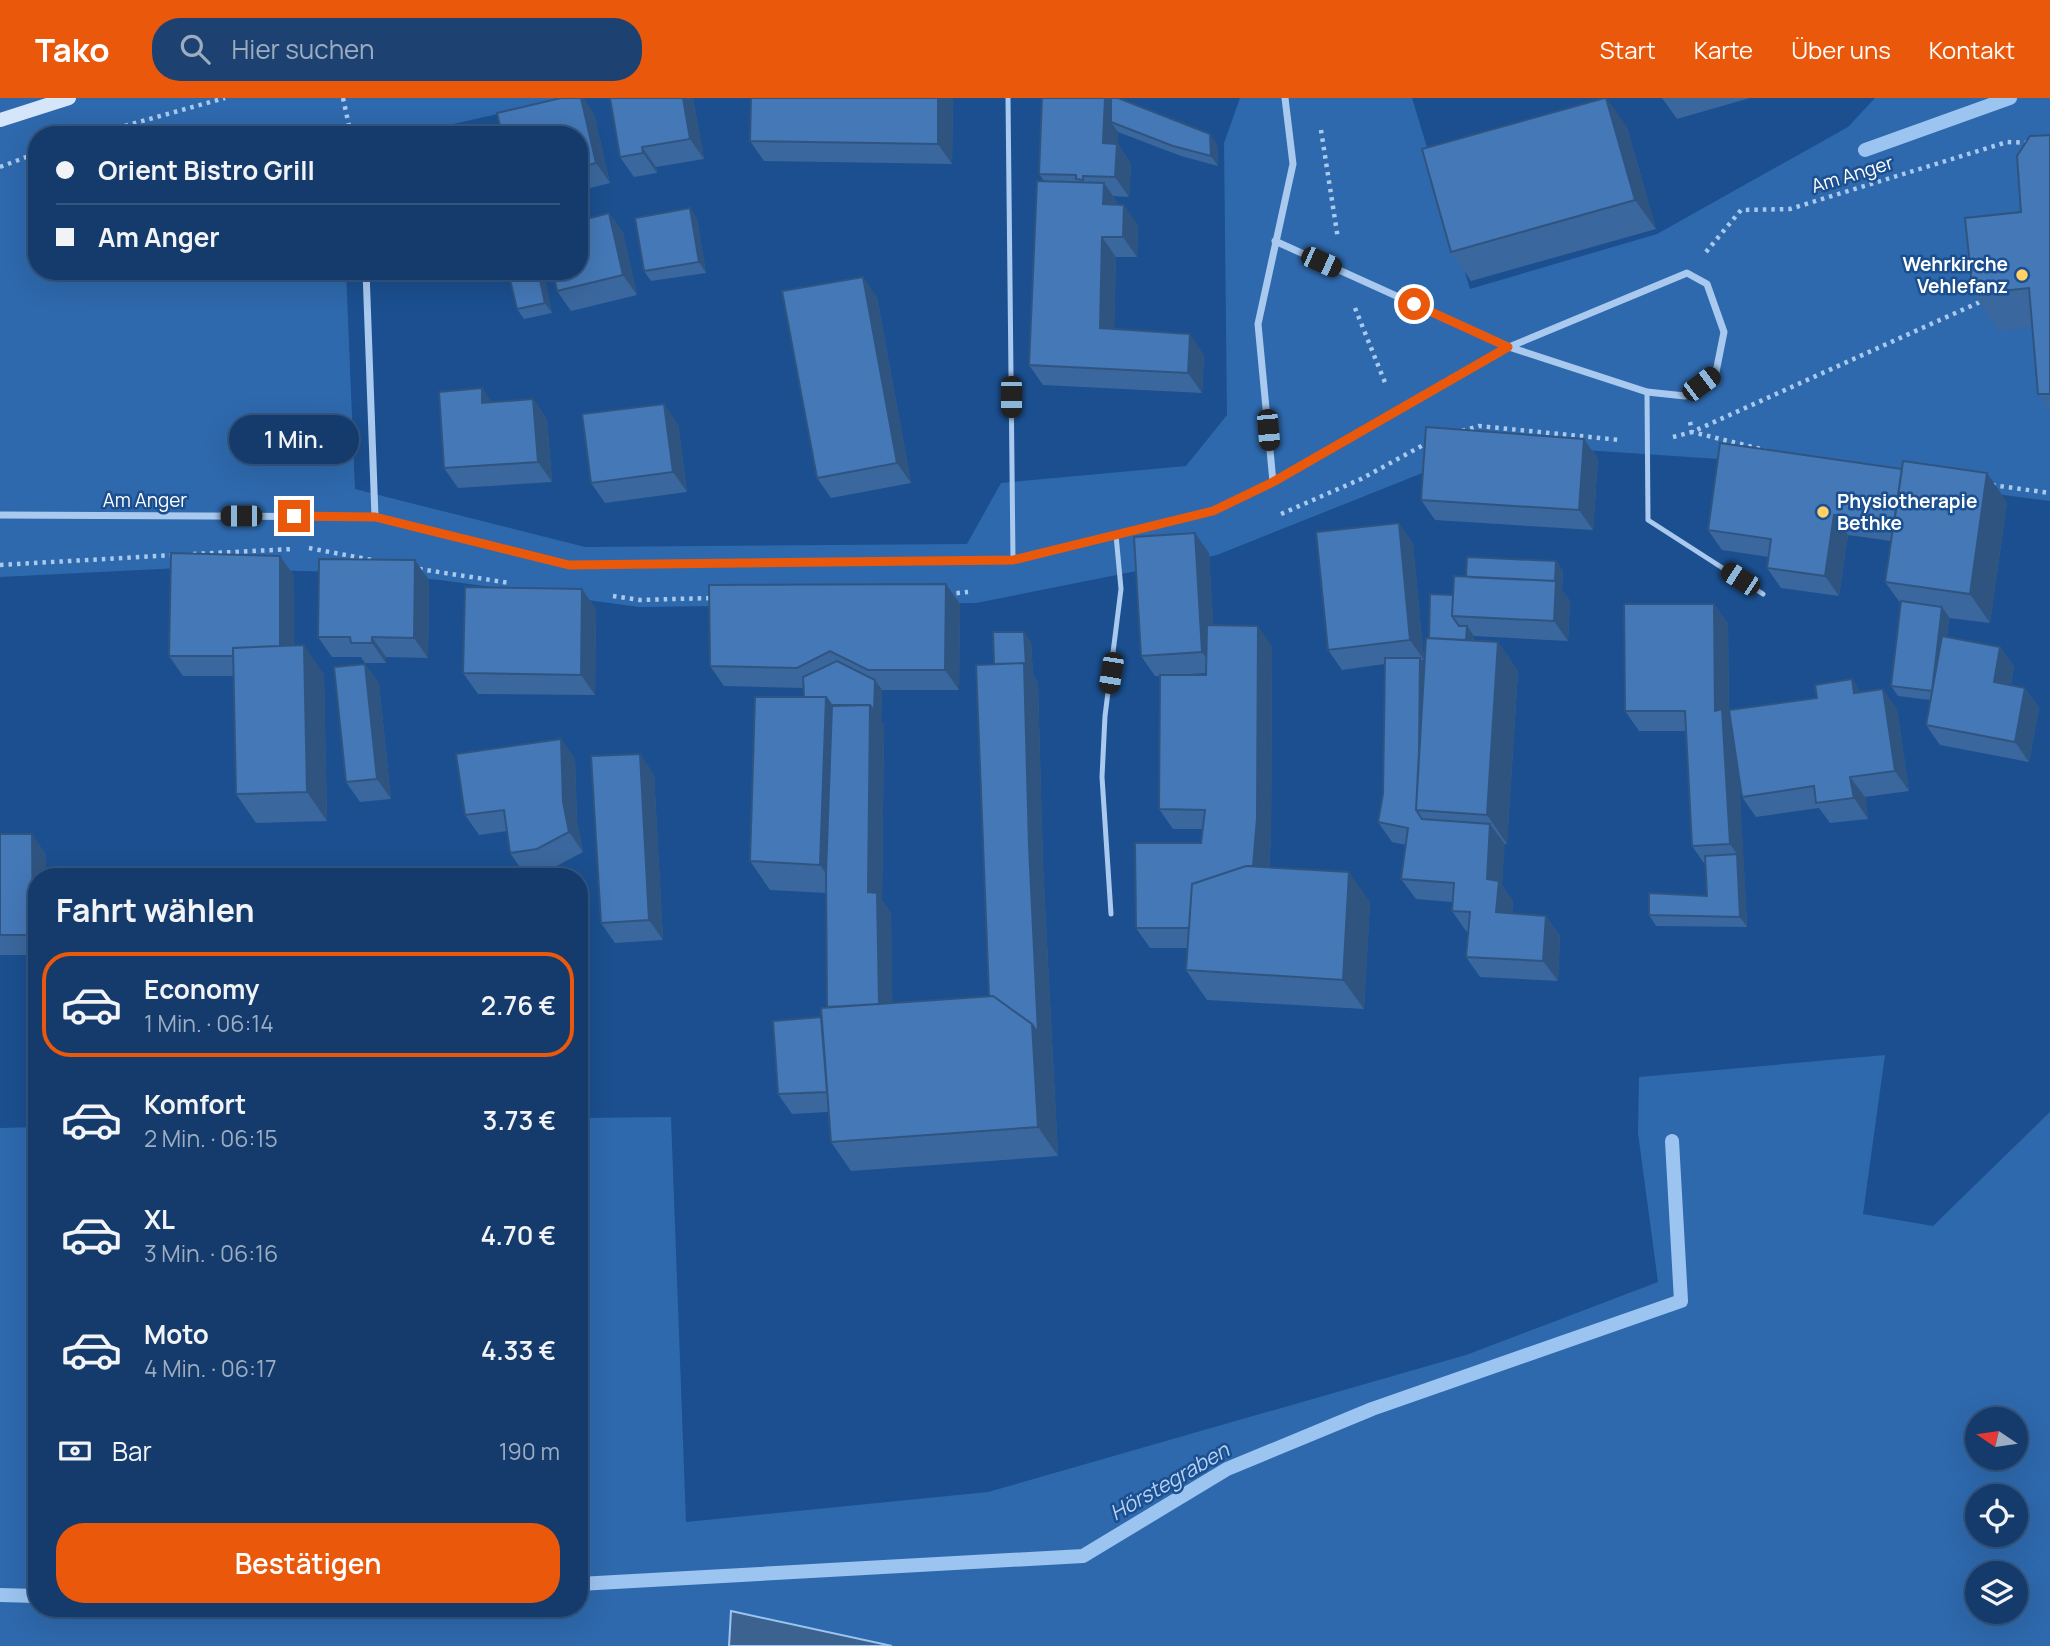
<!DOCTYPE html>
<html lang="de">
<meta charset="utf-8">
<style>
:root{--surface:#143b6b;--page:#1d4271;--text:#f1f3f6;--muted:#9dadc1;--line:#33557e;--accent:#ea580c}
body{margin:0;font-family:Manrope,sans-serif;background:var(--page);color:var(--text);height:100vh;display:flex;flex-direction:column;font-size:26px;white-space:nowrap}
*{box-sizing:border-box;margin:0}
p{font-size:23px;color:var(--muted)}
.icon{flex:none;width:38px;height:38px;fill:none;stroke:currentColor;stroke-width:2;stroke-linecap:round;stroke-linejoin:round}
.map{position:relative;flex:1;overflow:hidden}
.details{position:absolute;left:28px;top:770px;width:560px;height:749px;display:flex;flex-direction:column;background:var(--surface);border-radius:28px;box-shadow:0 7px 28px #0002,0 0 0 2px var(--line)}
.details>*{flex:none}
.top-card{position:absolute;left:28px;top:28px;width:560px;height:154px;border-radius:28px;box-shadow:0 7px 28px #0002,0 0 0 2px var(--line);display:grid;align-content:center;height:154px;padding:0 28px;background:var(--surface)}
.needle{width:46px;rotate:283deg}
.tools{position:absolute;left:1965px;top:1309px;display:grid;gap:14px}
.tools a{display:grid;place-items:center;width:63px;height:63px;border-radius:50%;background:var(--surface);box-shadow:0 7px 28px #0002,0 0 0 2px var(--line);font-size:35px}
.end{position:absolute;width:32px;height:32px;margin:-16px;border:9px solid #ea580c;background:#fff;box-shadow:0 0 0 4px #fff}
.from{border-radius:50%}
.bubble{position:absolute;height:49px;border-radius:24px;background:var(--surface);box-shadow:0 7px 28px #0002,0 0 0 2px var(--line);font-size:23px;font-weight:600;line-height:49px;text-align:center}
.car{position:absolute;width:21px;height:42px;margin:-21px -10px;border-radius:9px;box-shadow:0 0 5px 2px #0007;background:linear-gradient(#222 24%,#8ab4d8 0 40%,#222 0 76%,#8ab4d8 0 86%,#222 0)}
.top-card b{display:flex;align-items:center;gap:24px;height:66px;font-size:26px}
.top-card b+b{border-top:2px solid var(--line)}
.top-card i{width:18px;height:18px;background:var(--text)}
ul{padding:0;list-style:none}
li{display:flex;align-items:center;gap:21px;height:105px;margin:0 14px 10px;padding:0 14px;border:4px solid transparent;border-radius:28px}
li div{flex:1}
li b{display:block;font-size:26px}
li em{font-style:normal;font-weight:600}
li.on{border-color:var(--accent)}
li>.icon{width:63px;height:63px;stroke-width:1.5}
h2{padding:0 28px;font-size:32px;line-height:84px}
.pay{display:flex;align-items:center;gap:18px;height:77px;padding:0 28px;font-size:26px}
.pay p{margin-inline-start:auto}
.button{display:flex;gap:14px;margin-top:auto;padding:14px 28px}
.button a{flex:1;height:80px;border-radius:28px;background:var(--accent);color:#fff;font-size:28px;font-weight:600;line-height:80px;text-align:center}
header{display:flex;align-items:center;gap:42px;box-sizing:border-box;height:98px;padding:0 35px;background:var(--accent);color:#fff}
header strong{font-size:33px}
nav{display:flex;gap:38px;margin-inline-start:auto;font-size:24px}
.search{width:490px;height:63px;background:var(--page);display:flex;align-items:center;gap:18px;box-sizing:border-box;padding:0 24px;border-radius:28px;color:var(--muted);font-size:26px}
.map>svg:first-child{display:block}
.green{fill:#2e69ad;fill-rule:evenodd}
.water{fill:#3c6290;stroke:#9cc4f0;stroke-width:2}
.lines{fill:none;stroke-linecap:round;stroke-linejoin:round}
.stream{stroke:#9cc4f0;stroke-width:14}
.path{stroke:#a9c9ee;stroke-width:4.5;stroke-dasharray:3.5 5;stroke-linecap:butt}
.service{stroke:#a9c9ee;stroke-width:5}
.minor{stroke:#a9c9ee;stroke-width:7}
.secondary{stroke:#d6e6fa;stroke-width:14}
.wall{fill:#3a679d;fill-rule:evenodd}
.shaded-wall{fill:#305480}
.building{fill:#4478b7;stroke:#305480;stroke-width:2}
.route{stroke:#ea580c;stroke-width:9}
.poi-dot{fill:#ffd166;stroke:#1b4f8f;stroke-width:2.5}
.labels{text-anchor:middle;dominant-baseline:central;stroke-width:5;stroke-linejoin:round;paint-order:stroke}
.street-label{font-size:19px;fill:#fff;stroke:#1b4f8f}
.poi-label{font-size:19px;font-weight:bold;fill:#fff;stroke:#1b4f8f;text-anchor:end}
.water-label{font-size:21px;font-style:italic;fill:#b5d3f5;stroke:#1b4f8f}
</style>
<header>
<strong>Tako</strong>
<div class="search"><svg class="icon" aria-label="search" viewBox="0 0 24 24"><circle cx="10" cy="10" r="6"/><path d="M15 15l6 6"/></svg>Hier suchen</div>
<nav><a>Start</a><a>Karte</a><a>Über uns</a><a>Kontakt</a></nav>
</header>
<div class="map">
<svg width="2050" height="1548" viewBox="0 0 2050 1548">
<rect width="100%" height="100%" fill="#1b4f8f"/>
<path class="green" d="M0,0H570L404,37H37V173H346L355,391L585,449L967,446L1001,385L1186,368L1227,317L1224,45L1240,0H1412L1470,191L1657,136L1848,29L1875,0H2050V403L1734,362L1480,345L1435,370L1217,457L976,505L639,509L440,482L339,474L180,470L0,479Z
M1885,957L1863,1116L1933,1128L2050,1014V1548H892L731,1513L729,1548H0V1030L37,1029V1510H579V1020L671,1019L686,1424L988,1394L1466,1257L1658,1184L1638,1035L1639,979ZM1978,1321H2016V1360H1978ZM1978,1398H2016V1437H1978ZM1978,1475H2016V1514H1978Z"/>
<path class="water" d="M731,1513L892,1548H729Z"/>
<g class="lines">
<path class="stream" d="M1865,52L2010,0
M579,1486L1083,1458L1227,1371L1372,1311L1681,1203L1672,1043
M0,1497L37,1498"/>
<path class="path" d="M343,0L351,37
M1321,32L1338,141
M92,37L225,0
M0,69L37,55
M1706,154L1741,112L1790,111L2007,44L2032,45
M1355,210L1386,287
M1690,324L1692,334L1765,352
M1462,333L1479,328L1620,342
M1673,339L1692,334L1982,203
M1992,387L2050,395
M1281,416L1361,381L1427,345
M309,450L372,462
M193,456L293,451
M0,467L174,457
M419,471L510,485
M948,496L968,494
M613,498L640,502L712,500"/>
<path class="service" d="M1008,0L1013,462
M1647,294L1648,422L1763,496
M1111,816L1102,679L1105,618L1121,491L1116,437"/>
<path class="minor" d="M366,173L375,419
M1273,384L1258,226L1293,66L1285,0
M0,417L375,419L569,467L1013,462L1213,413L1273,384L1509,249L1687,175L1707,186L1724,234L1716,274L1685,298L1647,294L1509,249L1275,143"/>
<path class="secondary" d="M0,22L69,0"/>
</g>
<path class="wall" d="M561,0H583L594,16L610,85L579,93V37Z
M693,0L704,61L656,69L657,75L634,79L620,59Z
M953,0L952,66L764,63L750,43Z
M1662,0H1750L1677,21Z
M1111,1L1217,46L1218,68L1181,58L1118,34V46L1131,66L1129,99L1113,98L1118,106L1138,127L1137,159H1116L1114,231L1204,257L1202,295L1043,287L1029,267L1044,83L1039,76Z
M1627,29L1656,131L1471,183L1451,154Z
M2050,37V314L2038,296L2032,229L1999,233L1973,196L2021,114Z
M690,110L697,121L706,175L651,183L644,173Z
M609,115L623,135L637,197L571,213L557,193Z
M543,173L552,215L524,221L517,211Z
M877,199L911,385L831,400L817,380Z
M482,290L491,304L533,301L547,321L552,384L458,390L444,370Z
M678,326L687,394L605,405L591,385Z
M1584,341L1598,361L1593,432L1435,422L1421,402Z
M1720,345L2007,404L1990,525L1949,520L1947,539L2000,549L2014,569L2011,587L2025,590L2039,610L2029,664L1940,647L1926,627L1930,602L1898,598L1891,588L1901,506L1885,484L1891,443L1848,437L1839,498L1781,490L1767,470L1769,459L1722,452L1708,432Z
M1413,445L1424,562H1422L1424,566L1429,540L1453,497L1466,479L1556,463L1563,473L1562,492L1570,503L1568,543L1474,538L1473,543L1498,544L1518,573L1507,746H1504L1502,787L1513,803L1512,816L1546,818L1560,838L1558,883L1480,879L1466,859L1469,833H1466L1452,813V804L1416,801L1401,781L1406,747L1392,744L1378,724L1383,696L1385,566L1342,572L1328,552Z
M1209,455L1213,527L1272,548L1271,740L1269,769L1370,804L1364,911L1207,902L1186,872L1188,850H1150L1136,830L1201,745L1203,731H1173L1159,711L1160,578H1155L1141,558ZM1206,575V577H1176Z
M280,458L294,478V547L324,576L327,723L256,725L236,696L233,578H183L169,558Z
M429,482L428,560L386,559V565H365L361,559H332L318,539Z
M946,486L960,506L959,592H882L881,623L884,627L882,802L891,815L892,905L989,898L994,566L1031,544L1033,577L1038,585L1043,768L1058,1058L851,1073L831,1044L828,1014L792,1016L778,996L827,909L826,795L770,792L750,763L804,599V590L724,588L710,568Z
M1714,506L1728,526L1729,620L1731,623L1861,594L1897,611L1909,693L1865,699L1868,721L1830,725L1819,710L1756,719L1742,699L1739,682L1747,829L1656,828L1649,817L1707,798L1706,768L1692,748L1686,633H1639L1625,613Z
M596,511L595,597L478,596L463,575Z
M365,566L379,586L391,701L360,704L346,684Z
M561,641L575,661L577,724L583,754L551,771L524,775L510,755L507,733L479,737L465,717Z
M654,676L663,842L615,845L601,825Z
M0,736L46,756L37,779V857H0Z"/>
<path class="shaded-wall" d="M581,0H583L594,16L610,85L596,65Z
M683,0H693L704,61L690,41Z
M938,0H953L952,66L938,46Z
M1105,0H1110L1119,13L1111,24L1118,34V46L1131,66L1129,99L1115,79L1103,45Z
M1607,0L1627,29L1656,131L1635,102Z
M1210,36L1217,46L1218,68L1211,58Z
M642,49L656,69L657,75L643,55Z
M1104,85L1118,105L1117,126L1103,106Z
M1124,107L1138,127L1137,159L1123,139Z
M690,110L697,121L706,175L699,164Z
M609,115L623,135L637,197L623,177Z
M1102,139L1116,159L1114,250L1100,230Z
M538,173H543L552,215L545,205Z
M863,179L877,199L911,385L897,365Z
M1190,236L1204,257L1202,295L1188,275Z
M482,290L496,311L482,305Z
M533,301L547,321L552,384L538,364Z
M664,306L678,326L687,394L673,374Z
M1584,341L1598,361L1593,432L1579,412Z
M1987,375L2007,404L1990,525L1970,496Z
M1834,417L1848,437L1839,498L1825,478Z
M1399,425L1413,445L1424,562L1410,542Z
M1195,435L1209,455L1216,574L1202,554Z
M280,458L294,478L295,577L280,557Z
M415,462L429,482L428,560L414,540Z
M1556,463L1563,473L1562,492L1570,503L1568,543L1554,523Z
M946,486L960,506L959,592L945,572Z
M582,491L596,511L595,597L581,577Z
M1714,506L1728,526L1729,620L1736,631L1744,766L1730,746L1715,613Z
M1942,509L1949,519L1940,604L1933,593Z
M1258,528L1272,548L1271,740L1266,797L1252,777Z
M1467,528L1474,538L1472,570L1465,560Z
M1024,534L1031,544L1033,577L1038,585L1043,768L1058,1058L1038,1029L1032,926Z
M372,539L386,559V565L372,545Z
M1498,544L1518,573L1507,746L1487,717Z
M304,547L324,576L327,723L307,694Z
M2000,549L2014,569L2008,604L1994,584Z
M1420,560L1434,580L1419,653Z
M365,566L379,586L391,701L377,681Z
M1852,581L1866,602L1854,595Z
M875,582L882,592L881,623L884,627L882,802L891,815L893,935L879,915L868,794L870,607Z
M2025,590L2039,610L2029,664L2015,644Z
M1883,591L1897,611L1909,693L1895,673Z
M826,599L846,628L840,796L820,767Z
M561,641L575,661L577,724L583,754L569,734L563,704Z
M640,656L654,676L663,842L649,822Z
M1850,679L1865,699L1868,721L1854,700Z
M1490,726L1505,746L1502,787L1513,803L1510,835L1496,814L1487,781Z
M32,736L46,756V779H37V842L33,837Z
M1737,756L1744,766L1747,829L1740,819Z
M1349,774L1370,804L1364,911L1343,882Z
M1546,818L1560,838L1558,883L1543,863Z"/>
<path class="building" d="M561,0H581L596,65L579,69V37H502L497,15Z
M610,0H683L690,41L642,49L643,55L620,59Z
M751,0H938V46L750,43Z
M1042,0H1105L1103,45L1117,46L1115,79L1083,78V82L1076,81V77L1039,76Z
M1111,0H1118L1210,36L1211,58L1173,48L1111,24Z
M1605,0H1606L1635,102L1451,154L1422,51Z
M2050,37V296H2038L2029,190L1973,196L1965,120L2021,114L2017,58L2030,38Z
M1037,83L1104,85L1103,106L1124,107L1123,139H1102L1100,230L1190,236L1188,275L1029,267Z
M690,110L699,164L644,173L635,120Z
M609,115L623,177L557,193L553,173H579V123Z
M508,173H538L545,205L517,211Z
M863,179L897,365L817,380L782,193Z
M482,290V305L533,301L538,364L444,370L439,294Z
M664,306L673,374L591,385L582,316Z
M1426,329L1584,341L1579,412L1421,402Z
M1720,345L1902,371L1894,426L1834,417L1825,478L1767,470L1771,441L1708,432Z
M1903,363L1987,375L1970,496L1885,484Z
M1399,425L1410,542L1328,552L1316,434Z
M1195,435L1202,554L1141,558L1134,439Z
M171,455L280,458V548L233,550V558H169Z
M1467,459L1556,463L1555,483L1466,479Z
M319,461L415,462L414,540L372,539V545H351L350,539H318Z
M1454,478L1556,483L1554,523L1452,518Z
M946,486L945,572H868L830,553L797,570L710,568L709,487Z
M465,489L582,491L581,577L463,575Z
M1430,496L1453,497L1452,518L1459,528H1467L1466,542L1429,540Z
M1901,503L1942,509L1932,593L1891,588Z
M1624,506H1714L1715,613L1722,611L1730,746L1692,748L1685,613H1625Z
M1207,527L1258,528L1257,720L1253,768H1246L1192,786L1189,830H1136L1135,745H1201L1205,712L1159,711L1160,577H1206Z
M993,534H1024L1026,567L1024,565L994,566Z
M1942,538L2000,549L1994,584L2025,590L2015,644L1926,627Z
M1426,540L1498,544L1487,717L1416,712Z
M304,547L307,694L236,696L233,550Z
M1385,560H1420L1419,653L1416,712L1422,721L1490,726L1487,781L1499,783L1496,814L1546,818L1543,863L1466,859L1470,814L1452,813L1454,785L1401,781L1408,730L1378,724L1383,696Z
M837,563L875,582L874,613L870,607L832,608L826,599H804L803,579Z
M1024,565L1029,748L1038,935L1032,926L993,898H989L976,567Z
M365,566L377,681L346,684L334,569Z
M1852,581L1854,595L1883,591L1895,673L1850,679L1854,700L1816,705L1814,688L1742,699L1729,612L1817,600L1815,587Z
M755,599H826L820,767L750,763Z
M832,607H870L868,794L877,795L879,906L827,909L826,776Z
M561,641L563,704L569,734L537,751L510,755L504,712L465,717L456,656Z
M640,656L649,822L601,825L591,658Z
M0,736H32L33,837H0Z
M1737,756L1740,819L1649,817V795L1707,798L1705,758Z
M1246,768L1349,774L1343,882L1186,872L1192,786Z
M993,898L1032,926L1038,1029L831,1044L821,910Z
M821,919L827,994L778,996L773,923Z"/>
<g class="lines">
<path class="route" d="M294,418L375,419L569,467L1013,462L1213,413L1273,384L1508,249L1414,206"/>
</g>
<g class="poi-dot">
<circle cx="2022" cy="177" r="7"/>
<circle cx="1823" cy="414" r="7"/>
</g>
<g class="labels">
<g class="street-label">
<text transform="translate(1852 76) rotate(-17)">Am Anger</text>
<text x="145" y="402">Am Anger</text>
</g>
<g class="poi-label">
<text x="2008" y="166">Wehrkirche<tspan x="2008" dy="22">Vehlefanz</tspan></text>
<text x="1837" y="403" text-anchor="start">Physiotherapie<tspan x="1837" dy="22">Bethke</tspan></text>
</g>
<g class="water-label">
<text transform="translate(1169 1383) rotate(-30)">Hörstegraben</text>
</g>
</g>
</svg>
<div class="tools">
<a><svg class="needle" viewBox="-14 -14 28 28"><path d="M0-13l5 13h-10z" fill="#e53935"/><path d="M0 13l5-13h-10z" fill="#9dadc1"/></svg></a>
<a><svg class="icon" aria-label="locate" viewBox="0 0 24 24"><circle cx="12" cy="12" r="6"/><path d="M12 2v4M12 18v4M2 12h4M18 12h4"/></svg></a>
<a><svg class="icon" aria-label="layers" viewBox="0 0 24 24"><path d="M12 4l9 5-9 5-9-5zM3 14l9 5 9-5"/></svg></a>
</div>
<i class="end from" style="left:1414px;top:206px"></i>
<i class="end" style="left:294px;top:418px"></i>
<div class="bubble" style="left:229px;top:317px;width:130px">1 Min.</div>
<i class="car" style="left:1321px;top:164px;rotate:114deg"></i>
<i class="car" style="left:1701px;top:286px;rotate:53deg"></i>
<i class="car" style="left:1011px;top:299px;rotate:180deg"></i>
<i class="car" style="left:1268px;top:332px;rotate:175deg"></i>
<i class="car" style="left:241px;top:418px;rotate:270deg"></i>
<i class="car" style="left:1740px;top:481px;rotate:303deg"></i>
<i class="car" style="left:1111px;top:575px;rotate:189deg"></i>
<div class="top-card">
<b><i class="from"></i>Orient Bistro Grill</b>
<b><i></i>Am Anger</b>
</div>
<section class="details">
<h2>Fahrt wählen</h2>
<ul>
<li class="on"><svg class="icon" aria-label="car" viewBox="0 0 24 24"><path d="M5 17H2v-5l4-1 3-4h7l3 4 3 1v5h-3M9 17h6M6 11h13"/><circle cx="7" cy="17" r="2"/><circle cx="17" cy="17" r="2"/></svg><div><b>Economy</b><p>1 Min. · 06:14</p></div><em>2.76 €</em></li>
<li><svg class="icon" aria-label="car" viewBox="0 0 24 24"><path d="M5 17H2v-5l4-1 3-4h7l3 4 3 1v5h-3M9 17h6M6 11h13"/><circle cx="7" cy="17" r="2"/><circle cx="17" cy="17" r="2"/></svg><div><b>Komfort</b><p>2 Min. · 06:15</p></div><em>3.73 €</em></li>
<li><svg class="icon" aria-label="car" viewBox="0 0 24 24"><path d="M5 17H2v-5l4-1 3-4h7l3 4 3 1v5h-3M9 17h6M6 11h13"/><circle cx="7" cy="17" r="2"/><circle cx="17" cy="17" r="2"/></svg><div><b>XL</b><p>3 Min. · 06:16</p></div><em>4.70 €</em></li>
<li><svg class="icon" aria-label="car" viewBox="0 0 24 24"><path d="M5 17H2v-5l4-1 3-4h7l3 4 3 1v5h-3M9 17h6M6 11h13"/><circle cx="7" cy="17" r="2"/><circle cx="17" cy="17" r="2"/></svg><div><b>Moto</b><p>4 Min. · 06:17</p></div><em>4.33 €</em></li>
</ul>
<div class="pay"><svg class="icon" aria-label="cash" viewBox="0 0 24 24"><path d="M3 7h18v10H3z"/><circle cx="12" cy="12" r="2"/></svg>Bar<p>190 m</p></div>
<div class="button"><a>Bestätigen</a></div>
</section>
</div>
